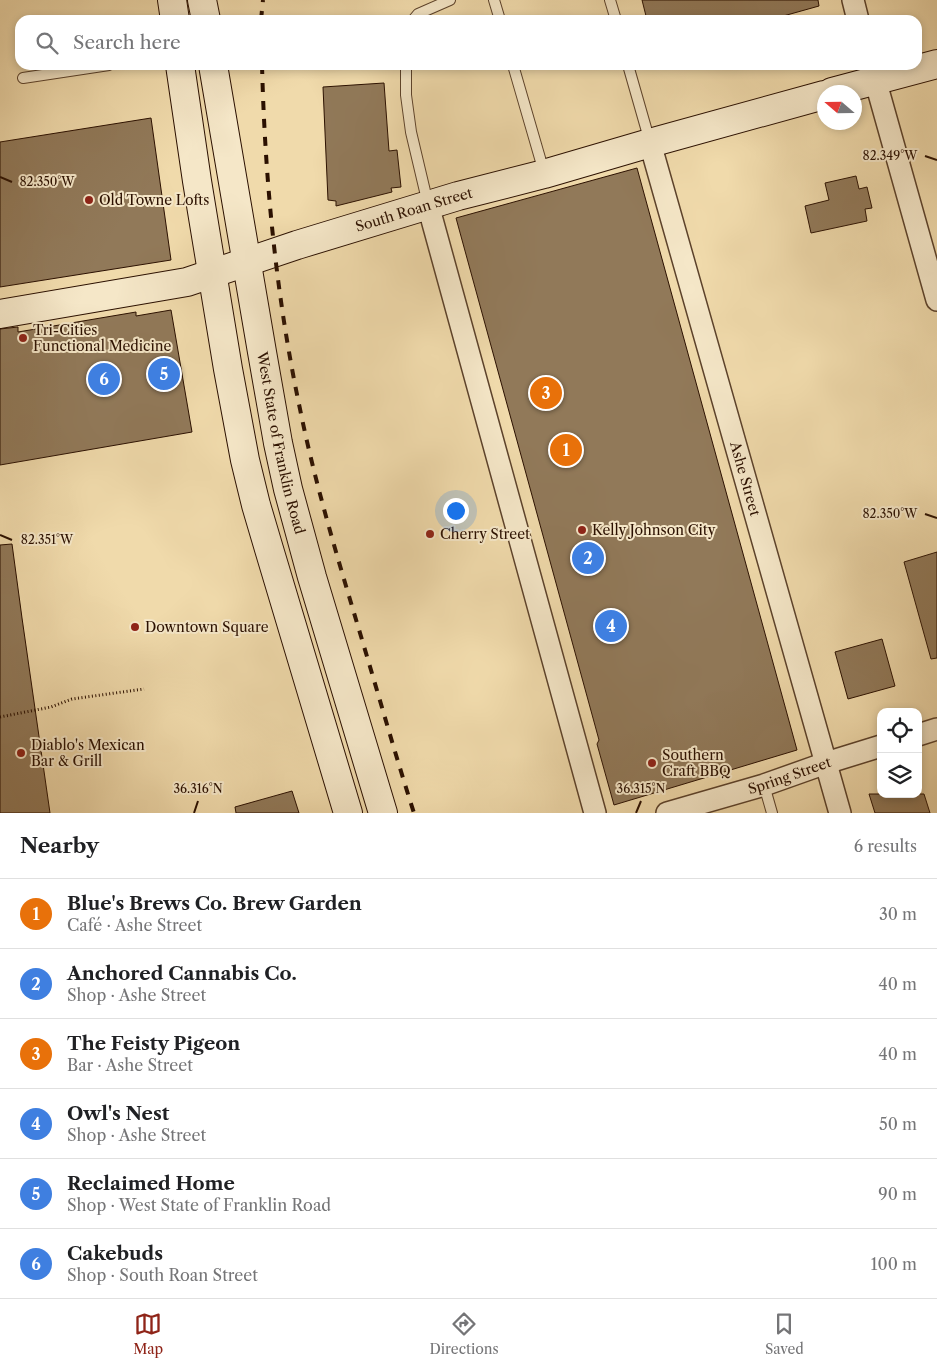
<!DOCTYPE html>
<html lang="en">
<head>
<meta charset="utf-8">
<style>
  body { margin:0; font-family:"Libre Caslon Text",serif; background:#f6f6f6; color:#202124 }
  .controls { position:absolute; right:15px; bottom:15px; display:grid; overflow:hidden; border-radius:10px; box-shadow:0 2px 8px #0003 }
  .controls button { width:45px; height:45px; display:grid; place-items:center; padding:0; border:0; border-bottom:1px solid #e0e0e0; background:#fff; color:#202124; font:25px sans-serif }
  .compass { position:absolute; left:817px; top:85px; width:45px; height:45px; border-radius:50%; background:#fff; box-shadow:0 2px 8px #0003; rotate:290deg }
  .you { position:absolute; left:455px; top:510px; width:18px; height:18px; margin:-12px; border:4px solid #fff; border-radius:50%; background:#1a73e8; box-shadow:0 0 0 8px #1a73e833 }
  .badge { display:grid; place-items:center; width:32px; height:32px; border-radius:50%; background:#8f2418; color:#fff; font-size:16px; font-weight:700 }
  .pin { position:absolute; translate:-50% -50%; border:2px solid #fff; box-shadow:0 1px 5px #0006 }
  .list { margin:0; padding:0; list-style:none }
  h2 { display:flex; justify-content:space-between; align-items:center; height:65px; margin:0; padding:0 20px; font-size:21px }
  h2 small { font-size:16px; font-weight:400; color:#757577 }
  .list li { display:grid; grid-template-columns:32px 1fr auto; gap:15px; align-items:center; box-sizing:border-box; height:70px; padding:0 20px; border-top:1px solid #e0e0e0 }
  .list b { display:block; font-size:19px; white-space:nowrap }
  .list p { margin:0; font-size:16px; white-space:nowrap; color:#757577 }
  .list em { font-size:16px; font-style:normal; color:#757577 }
  .icon { flex:none; width:28px; height:28px; fill:none; stroke:currentColor; stroke-width:2; stroke-linecap:round; stroke-linejoin:round }
  .map { position:relative; flex:none; width:937px; height:813px; overflow:hidden }
  .search { position:absolute; background:#fff; box-shadow:0 2px 8px #0003; left:15px; right:15px; top:15px; height:55px; display:flex; align-items:center; gap:12px; box-sizing:border-box; padding:0 18px; border-radius:15px; color:#757577; font-size:19px }
  .sheet { height:485px; background:#fff }
  nav { display:flex; justify-content:space-around; align-items:center; box-sizing:border-box; height:70px; border-top:1px solid #e0e0e0; background:#fff; font-size:14px; color:#757577 }
  nav a { display:grid; justify-items:center; gap:2px }
  nav .on { color:#8f2418 }
  .map>svg:first-child { display:block }
  .building { fill:#917959; stroke:#2b1000 }
  .lines { fill:none; stroke-linecap:round; stroke-linejoin:round }
  .lane-casing { stroke:#5c422b; stroke-width:12 }
  .street-casing { stroke:#5c422b; stroke-width:24 }
  .secondary-casing { stroke:#2b1000; stroke-width:30 }
  .path { stroke:#2b1000; stroke-width:3; stroke-dasharray:1 2.5; stroke-linecap:butt }
  .lane { stroke:#f5e7c8; stroke-width:10 }
  .street { stroke:#f5e7c8; stroke-width:21 }
  .secondary { stroke:#f5e7c8; stroke-width:28 }
  .rail { stroke:#2b1000; stroke-width:4; stroke-dasharray:9 9; stroke-linecap:butt }
  .ticks { fill:none; stroke:#2b1000; stroke-width:2 }
  .poi-dot { fill:#8f2418; stroke:#f5e7c8; stroke-width:2 }
  .labels { text-anchor:middle; dominant-baseline:central; stroke-width:4; stroke-linejoin:round; paint-order:stroke }
  .poi-label { font-size:14px; fill:#2b1000; stroke:#f5e7c8; text-anchor:start }
  .street-label { font-size:14px; fill:#2b1000; stroke:#f5e7c8 }
  .ticks-label { font-size:12px; text-anchor:middle; fill:#2b1000; stroke:#f5e7c8; stroke-width:4; stroke-linejoin:round; paint-order:stroke }
</style>
</head>
<body>
<div class="map">
<svg width="937" height="813" viewBox="0 0 937 813">
  <rect width="100%" height="100%" fill="#f0daab"/>
  <filter id="stains"><feTurbulence type="fractalNoise" baseFrequency=".004" numOctaves="4"/><feColorMatrix values="0 0 0 0 .2 0 0 0 0 .09 0 0 0 0 .02 0 0 0 .5 -.17"/></filter>
  <radialGradient id="worn" r=".72"><stop offset=".6" stop-color="#630" stop-opacity="0"/><stop offset="1" stop-color="#630" stop-opacity=".3"/></radialGradient>
  <!-- building -->
  <path class="building" d="M642,0h176l1,6 -50,14h-122z
    M384,83l5,68 8,-1 4,37 -10,1 1,4 -56,14v-5l-8,-1 -5,-113z
    M151,118l20,142 -171,27v-145z
    M637,168l160,582 -183,55 -17,-61 2,-4 -143,-522z
    M856,176l3,13 8,-2 5,21 -7,1 2,12 -56,12 -6,-27 24,-6 -4,-17z
    M171,310l21,122 -192,33v-136l18,-2v5l118,-20v4z
    M12,544l10,74 28,195h-50v-268z
    M937,552v106l-6,1 -27,-97z
    M882,639l13,47 -47,13 -13,-47z
    M292,791l7,22h-63l-1,-6z
    M869,794h55l6,19h-55z"/>
  <g class="lines">
    <!-- lane casing -->
    <g class="lane-casing">
      <path id="lane" d="M494,0l6,20
        M610,0l6,20
        M413,20l5,-6 32,-14
        M406,65v30l5,37 17,72
        M513,65l31,107
        M628,65l22,77
        M23,78l86,-13
        M764,785l8,28"/>
    </g>
    <!-- street casing -->
    <g class="street-casing">
      <g id="street">
        <path d="M853,0l5,20"/>
        <path d="M871,65l66,235"/>
        <path id="s1" d="M650,143l190,670"/>
        <path d="M428,205l167,608"/>
        <path d="M918,735l19,-6"/>
        <path id="s2" d="M667,813l97,-28 62,-22 55,-17"/>
      </g>
    </g>
    <!-- secondary casing -->
    <g class="secondary-casing">
      <g id="secondary">
        <path d="M172,0l3,20"/>
        <path d="M202,0l4,20"/>
        <path d="M180,65l17,116 31,188 17,91 11,45 13,44 79,264"/>
        <path id="s3" d="M213,65l49,287 16,91 10,46 24,88 71,236"/>
        <path d="M832,92l105,-28"/>
        <path id="s4" d="M0,314l187,-32 110,-37 161,-49 86,-22 106,-31 174,-48"/>
      </g>
    </g>
    <!-- path -->
    <path class="path" d="M0,717l51,-10 21,-8 72,-10"/>
    <!-- lane -->
    <use href="#lane" class="lane"/>
    <!-- street -->
    <use href="#street" class="street"/>
    <!-- secondary -->
    <use href="#secondary" class="secondary"/>
    <!-- rail -->
    <path class="rail" d="M261,20l2,-20
      M262,65c3,115 14,231 38,344 16,79 40,157 63,234 17,57 33,114 51,170"/>
  </g>
  <!-- ticks -->
  <path class="ticks" d="M925,156l12,4M0,177l12,5M925,514l12,4M0,535l12,5M194,813l4,-12M636,813l5,-12"/>
  <!-- markers -->
  <g class="poi-dot">
    <circle cx="89" cy="200" r="5"/>
    <circle cx="23" cy="338" r="5"/>
    <circle cx="582" cy="530" r="5"/>
    <circle cx="430" cy="534" r="5"/>
    <circle cx="135" cy="627" r="5"/>
    <circle cx="21" cy="753" r="5"/>
    <circle cx="652" cy="763" r="5"/>
  </g>
  <g class="labels">
    <!-- poi labels -->
    <g class="poi-label">
      <text x="99" y="200">Old Towne Lofts</text>
      <text x="33" y="330">Tri-Cities<tspan x="33" dy="16">Functional Medicine</tspan></text>
      <text x="592" y="530">Kelly Johnson City</text>
      <text x="440" y="534">Cherry Street</text>
      <text x="145" y="627">Downtown Square</text>
      <text x="31" y="745">Diablo's Mexican<tspan x="31" dy="16">Bar &amp; Grill</tspan></text>
      <text x="662" y="755">Southern<tspan x="662" dy="16">Craft BBQ</tspan></text>
    </g>
    <!-- street labels -->
    <g class="street-label">
      <text stroke="none"><textPath href="#s4" startOffset="428">South Roan Street</textPath></text>
      <text stroke="none"><textPath href="#s3" startOffset="384">West State of Franklin Road</textPath></text>
      <text stroke="none"><textPath href="#s1" startOffset="349">Ashe Street</textPath></text>
      <text stroke="none"><textPath href="#s2" startOffset="128">Spring Street</textPath></text>
    </g>
  </g>
  <g class="ticks-label">
    <text x="890" y="160">82.349°W</text>
    <text x="47" y="186">82.350°W</text>
    <text x="890" y="518">82.350°W</text>
    <text x="47" y="544">82.351°W</text>
    <text x="198" y="793">36.316°N</text>
    <text x="641" y="793">36.315°N</text>
  </g>
  <rect width="100%" height="100%" filter="url(#stains)"/>
  <rect width="100%" height="100%" fill="url(#worn)"/>
</svg>
<div class="controls">
<button><svg class="icon" aria-label="locate" viewBox="0 0 24 24"><circle cx="12" cy="12" r="6"/><path d="M12 2v4M12 18v4M2 12h4M18 12h4"/></svg></button>
<button><svg class="icon" aria-label="layers" viewBox="0 0 24 24"><path d="M12 4l9 5-9 5-9-5zM3 14l9 5 9-5"/></svg></button>
</div>
<svg class="compass" viewBox="-18 -18 36 36"><path d="M0-13l5 13h-10z" fill="#e53935"/><path d="M0 13l5-13h-10z" fill="#757577"/></svg>
<div class="you"></div>
<div class="pin badge" style="left:566px;top:450px;background:#e8710a">1</div>
<div class="pin badge" style="left:588px;top:558px;background:#3f7fe0">2</div>
<div class="pin badge" style="left:546px;top:393px;background:#e8710a">3</div>
<div class="pin badge" style="left:611px;top:626px;background:#3f7fe0">4</div>
<div class="pin badge" style="left:164px;top:374px;background:#3f7fe0">5</div>
<div class="pin badge" style="left:104px;top:379px;background:#3f7fe0">6</div>
<div class="search"><svg class="icon" aria-label="search" viewBox="0 0 24 24"><circle cx="10" cy="10" r="6"/><path d="M15 15l6 6"/></svg>Search here</div>
</div>
<section class="sheet">
<h2>Nearby<small>6 results</small></h2>
<ul class="list">
<li><span class="badge" style="background:#e8710a">1</span><div><b>Blue's Brews Co. Brew Garden</b><p>Café · Ashe Street</p></div><em>30 m</em></li>
<li><span class="badge" style="background:#3f7fe0">2</span><div><b>Anchored Cannabis Co.</b><p>Shop · Ashe Street</p></div><em>40 m</em></li>
<li><span class="badge" style="background:#e8710a">3</span><div><b>The Feisty Pigeon</b><p>Bar · Ashe Street</p></div><em>40 m</em></li>
<li><span class="badge" style="background:#3f7fe0">4</span><div><b>Owl's Nest</b><p>Shop · Ashe Street</p></div><em>50 m</em></li>
<li><span class="badge" style="background:#3f7fe0">5</span><div><b>Reclaimed Home</b><p>Shop · West State of Franklin Road</p></div><em>90 m</em></li>
<li><span class="badge" style="background:#3f7fe0">6</span><div><b>Cakebuds</b><p>Shop · South Roan Street</p></div><em>100 m</em></li>
</ul>
</section>
<nav>
<a class="on"><svg class="icon" aria-label="map" viewBox="0 0 24 24"><path d="M3 6l6-2 6 2 6-2v14l-6 2-6-2-6 2zM9 4v14M15 6v14"/></svg>Map</a>
<a><svg class="icon" aria-label="directions" viewBox="0 0 24 24"><path d="M12 3l9 9-9 9-9-9zM9 14v-3h6M13 9l2 2-2 2"/></svg>Directions</a>
<a><svg class="icon" aria-label="saved" viewBox="0 0 24 24"><path d="M7 4h10v16l-5-4-5 4z"/></svg>Saved</a>
</nav>
</body>
</html>
